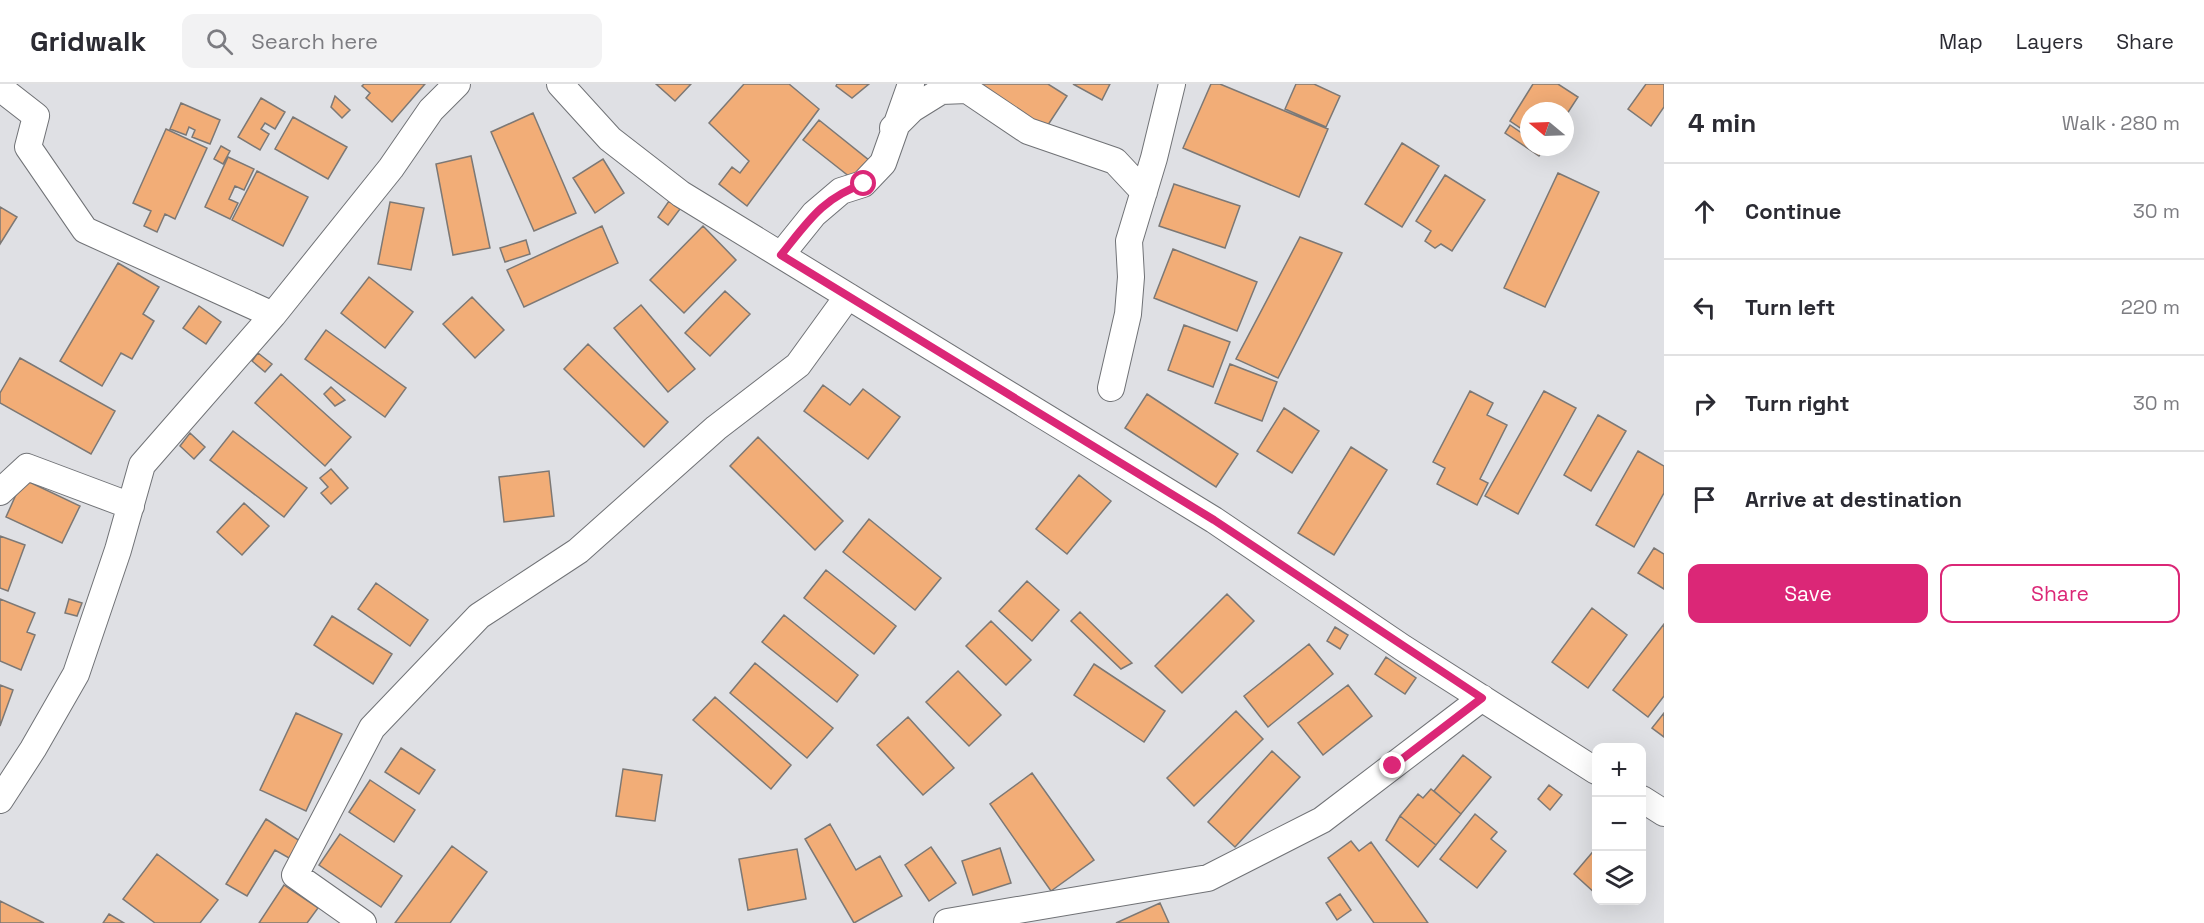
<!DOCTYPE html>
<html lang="en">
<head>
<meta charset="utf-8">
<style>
  body { margin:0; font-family:"Space Grotesk",sans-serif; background:#f2f2f3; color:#2b2b33 }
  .controls { position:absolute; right:18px; bottom:18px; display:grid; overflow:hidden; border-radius:12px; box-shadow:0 6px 24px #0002 }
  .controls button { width:54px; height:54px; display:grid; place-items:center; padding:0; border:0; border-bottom:2px solid #e1e1e2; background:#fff; color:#2b2b33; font:30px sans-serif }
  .compass { position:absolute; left:1520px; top:18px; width:54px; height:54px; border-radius:50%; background:#fff; box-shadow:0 6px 24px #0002; rotate:289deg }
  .stop { position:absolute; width:18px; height:18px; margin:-14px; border:4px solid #db2777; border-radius:50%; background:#fff }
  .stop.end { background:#db2777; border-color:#fff; box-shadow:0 2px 6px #0008 }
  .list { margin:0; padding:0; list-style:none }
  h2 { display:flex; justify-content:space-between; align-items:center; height:78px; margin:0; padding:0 24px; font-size:26px }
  h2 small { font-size:20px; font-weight:400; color:#7c7c81 }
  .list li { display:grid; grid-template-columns:39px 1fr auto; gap:18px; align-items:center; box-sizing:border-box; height:96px; padding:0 24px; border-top:2px solid #e1e1e2 }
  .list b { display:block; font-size:22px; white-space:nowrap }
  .list em { font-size:20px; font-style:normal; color:#7c7c81 }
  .actions { display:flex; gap:12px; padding:18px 24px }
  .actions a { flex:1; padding:14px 0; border:2px solid #db2777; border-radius:12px; text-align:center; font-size:21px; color:#db2777 }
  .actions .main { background:#db2777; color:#fff }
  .icon { flex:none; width:33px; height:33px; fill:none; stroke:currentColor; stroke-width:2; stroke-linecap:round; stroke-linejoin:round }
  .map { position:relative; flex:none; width:1664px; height:839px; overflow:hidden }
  header { display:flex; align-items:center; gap:36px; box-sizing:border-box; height:84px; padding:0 30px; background:#fff; border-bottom:2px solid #e1e1e2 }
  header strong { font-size:28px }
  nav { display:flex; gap:33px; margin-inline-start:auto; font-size:21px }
  .search { width:420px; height:54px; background:#f2f2f3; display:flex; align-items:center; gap:15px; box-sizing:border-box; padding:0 21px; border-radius:12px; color:#7c7c81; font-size:22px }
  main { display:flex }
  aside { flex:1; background:#fff }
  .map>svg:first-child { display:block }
  .building { fill:#f2ad77; stroke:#7c7875; stroke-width:1.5 }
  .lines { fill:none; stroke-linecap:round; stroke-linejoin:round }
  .minor-casing { stroke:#707276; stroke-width:28 }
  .minor { stroke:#fff; stroke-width:26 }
  .route { stroke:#db2777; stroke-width:8 }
</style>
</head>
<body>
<header>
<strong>Gridwalk</strong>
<div class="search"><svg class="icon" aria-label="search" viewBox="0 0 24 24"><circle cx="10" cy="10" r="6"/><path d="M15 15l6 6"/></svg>Search here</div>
<nav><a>Map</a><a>Layers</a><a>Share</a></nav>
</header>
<main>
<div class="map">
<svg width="1664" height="839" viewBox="0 0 1664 839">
  <rect width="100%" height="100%" fill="#dfe0e4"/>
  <!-- building -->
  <path class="building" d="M364,0h61l-33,38 -26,-24 4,-5 -8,-7z
    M656,0h35l-16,17z
    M744,0h45l30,25 -72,97 -28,-22 13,-17 8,6 9,-12 -40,-38z
    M837,0h32l-17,14 -16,-12z
    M972,0h76l19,12 -23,35z
    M1073,0h37l-8,16z
    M1211,0h9l108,45 -29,68 -116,-49z
    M1296,0h18l26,12 -14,31 -41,-18z
    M1533,0h25l20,13 -13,20v-6h-36v23l-19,-13z
    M1646,0h18v23l-13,19 -23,-17z
    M335,12l15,14 -8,8 -11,-11z
    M261,14l24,14 -10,17 -10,-6 -4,6 8,5 -9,16 -22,-13z
    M181,19l39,17 -10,24 -18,-7 3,-7 -6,-3 -3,8 -16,-6z
    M533,29l43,100 -42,18 -43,-99z
    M293,33l54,30 -19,32 -53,-30z
    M819,36l51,41 -15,20 -52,-41z
    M1510,41l19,13v9l15,1 -5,8 -34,-23z
    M166,45l41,19 -32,71 -10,-5 -8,18 -13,-6 7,-15 -18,-8z
    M1402,59l37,23 -37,61 -37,-23z
    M221,62l9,5 -7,13 -9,-5z
    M471,72l19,92 -37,7 -17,-91z
    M228,73l26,12 -10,21 -9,-4 -6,13 9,4 -8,16 -25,-12z
    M603,75l21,34 -29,20 -22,-35z
    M257,87l51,26 -25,49 -51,-26z
    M1558,89l41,19 -54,115 -41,-19z
    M1445,91l40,25 -33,51 -11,-7 -6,4 -10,-7 6,-10 -15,-10z
    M1174,100l66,22 -15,42 -66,-22z
    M669,117l11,8 -12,16 -10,-8z
    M390,118l34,6 -13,62 -33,-6z
    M0,123l17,10 -17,27z
    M602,142l16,37 -94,44 -17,-37z
    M703,142l33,34 -52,53 -34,-33z
    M1300,153l42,16 -64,125 -42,-19z
    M526,156l4,14 -25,8 -5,-14z
    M1173,165l84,33 -20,49 -83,-33z
    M118,179l41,24 -16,27 11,7 -22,38 -11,-6 -19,33 -42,-25z
    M369,193l44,35 -28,36 -44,-35z
    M725,207l25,23 -40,42 -25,-23z
    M472,213l32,33 -29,28 -32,-34z
    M641,221l54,64 -27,23 -54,-64z
    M199,222l22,16 -15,22 -23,-16z
    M1184,241l46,17 -17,45 -45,-17z
    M326,246l80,58 -21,29 -80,-58z
    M588,260l80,78 -24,25 -80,-78z
    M258,269l14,11 -7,8 -13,-11z
    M20,274l95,53 -24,43 -91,-51v-10z
    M1230,280l47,18 -15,39 -47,-18z
    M281,290l70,63 -26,29 -70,-63z
    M823,301l27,20 13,-16 37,28 -32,42 -64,-48z
    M331,303l14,13 -10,6 -11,-12z
    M1470,307l23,12 -6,12 20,10 -27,54 8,4 -11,22 -40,-21 8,-16 -12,-6z
    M1544,307l32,17 -58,106 -33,-18z
    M1147,310l91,60 -22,33 -91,-59z
    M1284,324l35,23 -27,42 -35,-22z
    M1598,331l28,16 -35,60 -27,-16z
    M233,347l74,57 -23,29 -74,-57z
    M190,349l15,14 -11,12 -14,-13z
    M758,353l85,84 -28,29 -85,-84z
    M1351,363l36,23 -53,85 -36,-22z
    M1638,367l26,15v27l-30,54 -38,-22z
    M331,385l17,19 -17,16 -10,-11 7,-6 -8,-9z
    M549,387l5,45 -50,6 -5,-45z
    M1079,391l32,26 -44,53 -31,-25z
    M23,395l57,27 -18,37 -56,-26z
    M244,419l25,23 -27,29 -25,-23z
    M869,435l72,59 -26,32 -72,-58z
    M0,452l25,9 -17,46 -8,-3z
    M1654,464l10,6v35l-26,-16z
    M826,486l70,56 -22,28 -70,-56z
    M1027,497l32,29 -27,31 -33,-30z
    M376,499l52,37 -18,26 -52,-37z
    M1227,510l27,27 -72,72 -27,-27z
    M0,515l35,14 -8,19 8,3 -14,35 -21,-9z
    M69,515l13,4 -5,13 -12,-3z
    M1592,524l35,27 -39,53 -36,-26z
    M1080,528l52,51 -11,6 -50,-48z
    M784,531l74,60 -21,27 -75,-60z
    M332,532l60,38 -19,30 -59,-39z
    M991,537l40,39 -25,25 -40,-39z
    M1664,540v72l-16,21 -35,-27z
    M1335,543l13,8 -8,14 -13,-8z
    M1309,560l24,30 -65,53 -24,-31z
    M1386,573l30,21 -11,16 -30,-20z
    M755,579l78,65 -26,30 -77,-65z
    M1094,580l71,47 -21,31 -70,-47z
    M958,587l43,44 -32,31 -43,-44z
    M0,601l13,5 -13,36z
    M1348,601l24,31 -49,39 -25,-32z
    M715,613l76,68 -20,24 -78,-69z
    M1236,627l27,28 -69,67 -27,-28z
    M296,629l46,21 -36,77 -46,-21z
    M1664,629v24l-12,-9z
    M908,633l46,51 -31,27 -46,-50z
    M401,664l34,22 -16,24 -34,-22z
    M1272,667l28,26 -65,70 -27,-25z
    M1463,671l28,22 -30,37 -27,-23z
    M623,685l39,6 -7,46 -39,-5z
    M1032,689l62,87 -43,31 -61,-87z
    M370,696l45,30 -21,32 -45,-30z
    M1549,701l13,10 -12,15 -12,-11z
    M1431,705l30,25 -25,31 -36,-29 18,-22 5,4z
    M1475,730l22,18 -6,7 15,12 -29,37 -37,-29z
    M1400,732l36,29 -18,22 -32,-27z
    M266,735l34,22 -11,17 -14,-8 -28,46 -21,-12z
    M830,740l26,46 24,-14 22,40 -48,27 -49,-84z
    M340,750l62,42 -21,31 -62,-42z
    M1351,757l8,10 12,-9 57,81h-54l-46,-65z
    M452,762l35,26 -37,51h-55z
    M931,763l25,36 -27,18 -24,-36z
    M1000,764l11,35 -38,12 -11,-34z
    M1596,764v46l-22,-20z
    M797,765l9,50 -58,11 -9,-51z
    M157,770l61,46 -18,23h-45l-32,-24z
    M284,801l34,23 -11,15h-48z
    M1340,810l11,16 -14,10 -11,-17z
    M0,817l44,22h-44z
    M1160,819l9,20h-53z
    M109,830l15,9h-21z"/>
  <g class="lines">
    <!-- minor casing -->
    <g class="minor-casing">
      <path id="minor" d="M560,0l50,55 71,55 533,326 189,128 193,123
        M0,4l36,28 -8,31 57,83 188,85 -131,150 -24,85 -42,124 -43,75 -33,51
        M893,44l19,-19 29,-18 26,-1 61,41 87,30 29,31
        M781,171l33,-41 27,-23 22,-7 20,-21 28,-79
        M273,231l118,-147 40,-58 26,-26
        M1111,304l17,-74 3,-37 -2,-36 25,-83 18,-74
        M0,408l27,-25 104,39
        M1642,715l22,14
        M947,838l261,-44 114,-58 160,-122
        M363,839l-68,-48 77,-147 107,-112 99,-65 138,-123 82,-63 50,-69"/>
    </g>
    <!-- minor -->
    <use href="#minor" class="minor"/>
  </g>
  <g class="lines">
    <!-- route -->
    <path class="route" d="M864,100c-41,13 -57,39 -83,71l433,265 268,178 -89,68"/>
  </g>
</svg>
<div class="controls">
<button>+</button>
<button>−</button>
<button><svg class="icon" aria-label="layers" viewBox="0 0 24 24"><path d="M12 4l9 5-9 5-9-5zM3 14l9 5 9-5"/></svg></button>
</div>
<svg class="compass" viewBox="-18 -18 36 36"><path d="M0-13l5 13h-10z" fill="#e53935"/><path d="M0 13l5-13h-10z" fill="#7c7c81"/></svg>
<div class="stop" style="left:864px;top:100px"></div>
<div class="stop end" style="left:1393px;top:682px"></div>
</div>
<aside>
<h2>4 min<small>Walk · 280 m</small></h2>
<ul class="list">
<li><svg class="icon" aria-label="ahead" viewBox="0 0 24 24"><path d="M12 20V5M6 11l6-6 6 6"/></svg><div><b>Continue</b></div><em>30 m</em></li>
<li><svg class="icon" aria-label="left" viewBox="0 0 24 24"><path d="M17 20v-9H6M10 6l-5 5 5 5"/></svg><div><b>Turn left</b></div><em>220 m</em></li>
<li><svg class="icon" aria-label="right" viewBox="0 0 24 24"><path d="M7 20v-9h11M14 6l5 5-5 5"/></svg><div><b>Turn right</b></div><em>30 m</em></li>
<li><svg class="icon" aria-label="arrive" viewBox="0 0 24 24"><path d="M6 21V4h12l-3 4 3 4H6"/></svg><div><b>Arrive at destination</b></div></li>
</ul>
<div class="actions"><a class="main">Save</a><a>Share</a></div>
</aside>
</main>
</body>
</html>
